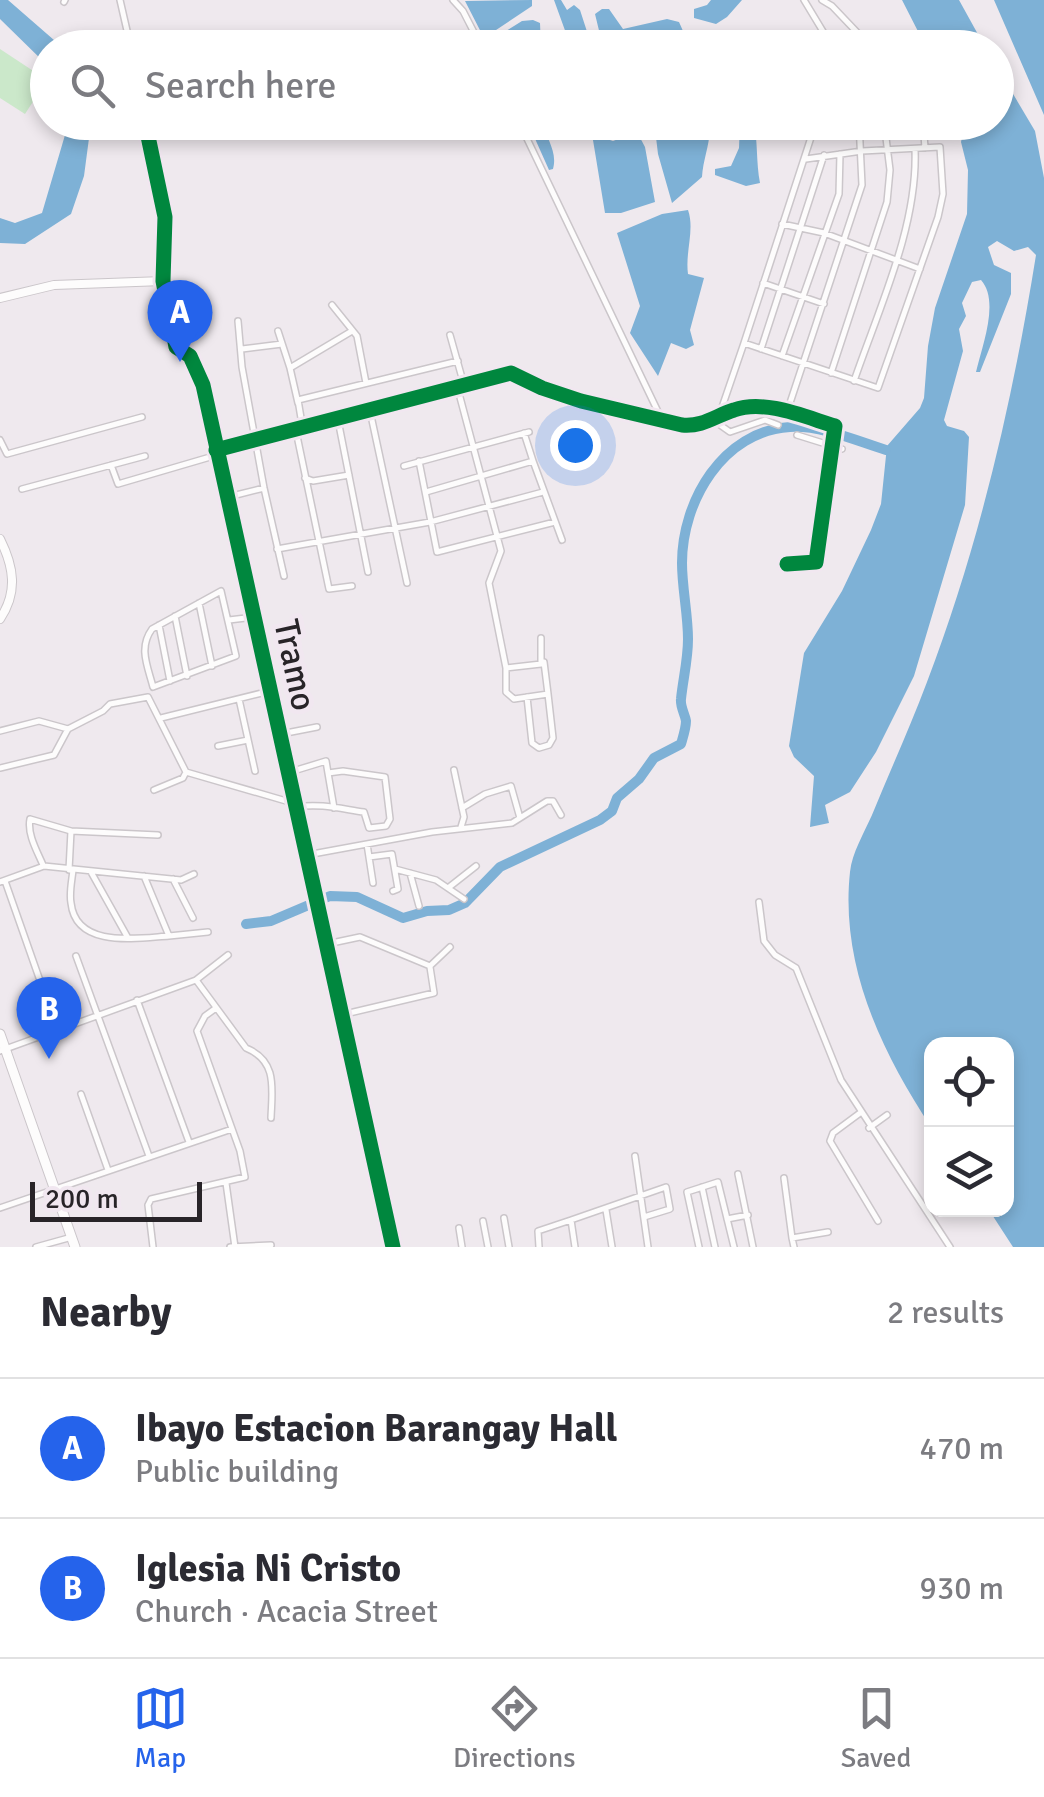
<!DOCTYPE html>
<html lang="en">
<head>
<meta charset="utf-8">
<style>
  body { margin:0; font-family:Signika,sans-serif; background:#f7f7f7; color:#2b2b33 }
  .controls { position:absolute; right:30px; bottom:30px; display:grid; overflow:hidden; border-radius:20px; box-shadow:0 5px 15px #0003 }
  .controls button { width:90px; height:90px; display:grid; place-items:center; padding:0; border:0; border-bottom:2px solid #e1e1e2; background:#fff; color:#2b2b33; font:50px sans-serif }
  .scale { position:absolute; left:30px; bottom:25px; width:172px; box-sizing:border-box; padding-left:10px; border:5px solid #282428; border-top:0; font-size:28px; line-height:35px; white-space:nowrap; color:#282428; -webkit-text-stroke:8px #f1e7f0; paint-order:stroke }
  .you { position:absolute; left:575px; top:445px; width:35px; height:35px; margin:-25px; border:8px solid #fff; border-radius:50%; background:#1a73e8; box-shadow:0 0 0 15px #1a73e833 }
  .badge { display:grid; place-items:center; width:65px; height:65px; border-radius:50%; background:#2563eb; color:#fff; font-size:32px; font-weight:700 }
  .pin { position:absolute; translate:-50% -82px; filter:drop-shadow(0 2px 5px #0008) }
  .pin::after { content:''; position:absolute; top:52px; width:35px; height:30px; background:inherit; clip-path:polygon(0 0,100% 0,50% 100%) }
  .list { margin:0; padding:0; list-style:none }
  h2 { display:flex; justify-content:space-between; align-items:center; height:130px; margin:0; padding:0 40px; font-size:42px }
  h2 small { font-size:32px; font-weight:400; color:#7c7c81 }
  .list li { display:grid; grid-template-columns:65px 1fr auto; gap:30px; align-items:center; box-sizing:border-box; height:140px; padding:0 40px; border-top:2px solid #e1e1e2 }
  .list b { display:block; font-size:38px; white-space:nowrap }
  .list p { margin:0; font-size:32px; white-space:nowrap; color:#7c7c81 }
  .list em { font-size:32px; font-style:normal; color:#7c7c81 }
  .icon { flex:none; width:55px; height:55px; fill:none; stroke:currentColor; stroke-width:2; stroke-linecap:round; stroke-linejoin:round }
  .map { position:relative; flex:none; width:1044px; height:1247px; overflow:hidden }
  .search { position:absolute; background:#fff; box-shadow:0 5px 15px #0003; left:30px; right:30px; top:30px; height:110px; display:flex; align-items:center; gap:25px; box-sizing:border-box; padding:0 35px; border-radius:55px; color:#7c7c81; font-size:38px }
  .sheet { height:410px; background:#fff }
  nav { display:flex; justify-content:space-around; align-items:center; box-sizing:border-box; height:140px; border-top:2px solid #e1e1e2; background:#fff; font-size:28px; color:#7c7c81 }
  nav a { display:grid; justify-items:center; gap:5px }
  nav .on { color:#2563eb }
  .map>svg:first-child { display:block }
  .green { fill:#cbe8ca }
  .water { fill:#7eb1d6 }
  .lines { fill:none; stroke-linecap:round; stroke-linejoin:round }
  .river { stroke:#7eb1d6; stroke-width:10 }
  .street-casing { stroke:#cbc6ca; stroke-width:8 }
  .secondary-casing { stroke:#cbc6ca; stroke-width:10 }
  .primary-casing { stroke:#cbc6ca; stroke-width:11 }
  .street { stroke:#fdfcfc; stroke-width:5 }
  .secondary { stroke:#fdfcfc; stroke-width:8 }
  .primary { stroke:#fdfcfc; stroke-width:9 }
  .cycleway-casing { stroke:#f1e7f0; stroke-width:21 }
  .cycleway { stroke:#00873e; stroke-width:15 }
  .labels { text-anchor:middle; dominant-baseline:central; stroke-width:10; stroke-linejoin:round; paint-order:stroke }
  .street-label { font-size:35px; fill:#282428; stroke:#f1e7f0 }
</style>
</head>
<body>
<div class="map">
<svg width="1044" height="1247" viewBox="0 0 1044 1247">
  <rect width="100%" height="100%" fill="#efe9ee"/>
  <!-- green -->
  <path class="green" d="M0,49l47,31 -22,34 -25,-16z"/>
  <!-- water -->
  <path class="water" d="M0,0h8l54,47 -14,1 -1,17 -47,-46z
    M532,0v6l-48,32 -19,-37z
    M554,0h7l6,10 7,-5 6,5 12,37h-21z
    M711,0h31l-15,17 -11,7 -22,-6v-9l13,-4z
    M902,0h57l26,47h-59z
    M994,0h50v115z
    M602,9h7l14,20 44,-10 12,3 8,18 -31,7h-53l-8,-33z
    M533,20l7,3 1,24h-52l-2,-4 35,-22z
    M997,67l38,64 9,47v1069h-31l-24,-37h17v-166h-74l-1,83c-50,-76 -91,-162 -81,-255 2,-19 14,-39 22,-57 18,-44 38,-88 55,-133 52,-136 86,-283 109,-427l-8,-8 -14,4 -17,-10 -9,6 6,18 17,8v21l-31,78h-4c6,-26 24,-71 5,-92l-9,2 -10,21 4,13 -7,13 4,22 -19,69 3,6 17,5 5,6 -4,68 -51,171 -38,76 -26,40 -25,13 4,18 -19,4 4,-51 -20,-19 -5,-11 15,-93 38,-62 29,-61 10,-26 6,-58 33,-38 4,-10 4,-52 7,-38 32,-94 1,-44 -7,-28 4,-19 31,-1z
    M65,123h26l-7,53 -13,38 -46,30 -25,-1v-25l15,5 27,-10 23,-78z
    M528,123h17c0,17 13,27 8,46l-4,1z
    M695,123h14c3,17 -6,35 -7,54l-30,26 -14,-49 -3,-25 31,-1z
    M740,123h14c4,20 2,39 6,60l-14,3 -31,-11v-6l16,-3 8,-18z
    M637,132l8,15 10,55 -34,11h-16l-13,-79 21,7z
    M688,210c7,20 -3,41 0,64l16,4 -14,52 4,15 -8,4 -15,-6 -13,33 -28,-43 10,-27 -23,-73 45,-19z"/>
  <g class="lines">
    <!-- river -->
    <path class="river" d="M246,924l25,-3 59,-25 27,1 46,21 24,-7 22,-1 16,-7 35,-36 100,-47 12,-9 5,-13 22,-19 15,-21 27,-14c2,-7 5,-16 5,-23 -1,-7 -6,-14 -5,-22 2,-20 7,-39 7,-60 0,-25 -6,-51 -6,-76 0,-62 41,-132 108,-136 31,-2 67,14 96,23"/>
    <!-- street casing -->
    <g class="street-casing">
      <path id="street" d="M120,0l11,48
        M453,0l10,11 19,37
        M804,0l29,48
        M822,0l10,6 40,42
        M64,2l1,-2
        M145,122l20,95 -2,64
        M519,122l143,298
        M923,122l2,26
        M782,224l42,9 96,36
        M763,283l61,21
        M332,305l25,31 9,47
        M238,321l4,46 22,121 20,88
        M278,331l12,37
        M450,335l14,50
        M744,343l72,-221
        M242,349l40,-5
        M761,349l63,-194
        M782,356l57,-162 1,-40
        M831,373l56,-171 3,-32 -6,-48
        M854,381c25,-73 64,-155 61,-232
        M457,386l44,165 -12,32 17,85v24l8,7 34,-5 5,44 -4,7 -10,3 -7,-5 -5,-46
        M298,403l-8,-35 62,-37
        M370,411l37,172
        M787,412l75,-227 -3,-63
        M719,416l25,-73 134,45 60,-171 5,-23 -3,-47 -78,4 -56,8
        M338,420l30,152
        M713,420l17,12 35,-12 13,5
        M303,430l-5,-30 160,-39
        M296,431l33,158 23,-3
        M797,435l45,14
        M0,440l7,14 135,-37
        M216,450l295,-77 31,15 39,13 101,24c21,2 33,-9 52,-15 31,-11 71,7 101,16l-19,136 -29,2
        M419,461l18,91 118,-30
        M533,461l29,79
        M111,465l7,19 99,-29
        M404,466l125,-34
        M305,478l8,3 36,-6
        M22,489l123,-33
        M426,492l107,-31 -9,-28
        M228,497l36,-9
        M277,549l153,-27 113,-30
        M221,591l15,65 -83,31c-5,-20 -15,-39 -1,-58z
        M199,603l13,63
        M175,616l12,60
        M229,620l25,-3
        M159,625l11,56
        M544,662l4,32
        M506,668l35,-4v-26
        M239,699l16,72
        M161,718l109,-27
        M0,731l39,-10 29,8 35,-18 7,-7 38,-7 38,75 107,31
        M281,734l36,-7
        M218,746l30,-6
        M0,768l54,-13 14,-26
        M454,770l10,47 -3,10
        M290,772l36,-11 2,12
        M154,790l29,-12 3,-6
        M297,807c22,-4 45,2 67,5l5,16 17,-2 4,-7 -5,-42 -42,-6 -15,2 6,35
        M462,808l23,-14 26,-8 9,32
        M367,844l6,39
        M307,855l125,-23 80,-9 35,-22h6l8,14
        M369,857l23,-3 6,35 -5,2
        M43,865c-6,-14 -16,-31 -13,-46l41,12
        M395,869l41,11 28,19
        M69,870l2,-39 87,4
        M73,870c-1,10 -4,23 -2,33 5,46 67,35 98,33l-25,-60
        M91,872l37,66
        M410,873l9,33
        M173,879l20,39
        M5,881l52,148
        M0,882l44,-16 137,14 13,-6
        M448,888l28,-22
        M759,902l5,39 11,14 21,13 45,112 109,167
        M169,936l39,-4
        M327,944l33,-7 70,29 20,-19
        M76,956l73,200
        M196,980l50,68c32,13 26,41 25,70
        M137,1000l52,142
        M341,1015l93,-22 -4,-26
        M0,1051l196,-71 32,-25
        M81,1094l27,76
        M860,1113l-27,20 -3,8 48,80
        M869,1128l18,-13
        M635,1156l13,91
        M738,1174l15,73
        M784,1178l8,60
        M226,1183l9,64
        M702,1187l13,60
        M0,1208l232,-79
        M606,1210l6,37
        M504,1218l5,29
        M727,1219l21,-4
        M483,1221l5,26
        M459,1228l3,19
        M36,1247l36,-10
        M153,1247l-5,-42 3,-6 94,-22 -5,-26 -43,-120 8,-15 11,-8
        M230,1247l41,-2
        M539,1247l-1,-16 33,-11
        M575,1247l-4,-27 95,-33 4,22 -26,8
        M699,1247l-12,-55 31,-10 16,65
        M794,1247l-2,-9 36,-6"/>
    </g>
    <!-- secondary casing -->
    <g class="secondary-casing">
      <path id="secondary" d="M0,298l54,-13 109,-4 13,66 14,9 13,29 190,862
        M0,539c14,28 18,53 0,80"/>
    </g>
    <!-- primary casing -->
    <g class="primary-casing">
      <path id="primary" d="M0,1034l75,213"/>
    </g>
    <!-- street -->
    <use href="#street" class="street"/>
    <!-- secondary -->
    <use href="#secondary" class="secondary"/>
    <!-- primary -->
    <use href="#primary" class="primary"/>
    <!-- cycleway casing -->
    <g class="cycleway-casing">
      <path id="cycleway" d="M145,122l20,95 -2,64 13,66 14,9 13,29 190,862
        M216,450l295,-77 31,15 39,13 101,24c21,2 33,-9 52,-15 31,-11 71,7 101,16l-19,136 -29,2"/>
    </g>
    <!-- cycleway -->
    <use href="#cycleway" class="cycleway"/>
  </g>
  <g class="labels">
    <!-- street labels -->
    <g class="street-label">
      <text transform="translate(295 665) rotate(78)">Tramo</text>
    </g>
  </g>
</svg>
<div class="controls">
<button><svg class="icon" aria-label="locate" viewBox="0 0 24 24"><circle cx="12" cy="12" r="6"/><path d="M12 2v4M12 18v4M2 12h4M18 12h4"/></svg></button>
<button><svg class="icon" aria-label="layers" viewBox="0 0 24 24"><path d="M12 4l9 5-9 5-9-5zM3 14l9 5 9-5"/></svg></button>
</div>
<div class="scale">200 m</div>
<div class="you"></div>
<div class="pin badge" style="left:180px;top:362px">A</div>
<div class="pin badge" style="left:49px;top:1059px">B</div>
<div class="search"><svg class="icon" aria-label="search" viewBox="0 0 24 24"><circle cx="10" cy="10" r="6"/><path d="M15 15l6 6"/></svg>Search here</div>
</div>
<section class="sheet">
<h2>Nearby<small>2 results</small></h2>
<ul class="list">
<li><span class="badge">A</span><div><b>Ibayo Estacion Barangay Hall</b><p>Public building</p></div><em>470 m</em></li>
<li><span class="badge">B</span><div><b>Iglesia Ni Cristo</b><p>Church · Acacia Street</p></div><em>930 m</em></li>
</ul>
</section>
<nav>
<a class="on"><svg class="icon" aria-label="map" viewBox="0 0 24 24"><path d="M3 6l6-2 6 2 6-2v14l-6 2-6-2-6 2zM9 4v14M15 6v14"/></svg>Map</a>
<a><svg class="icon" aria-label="directions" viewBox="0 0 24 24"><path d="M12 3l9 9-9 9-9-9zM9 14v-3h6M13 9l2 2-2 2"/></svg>Directions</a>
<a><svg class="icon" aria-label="saved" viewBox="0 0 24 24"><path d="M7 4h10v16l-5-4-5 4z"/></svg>Saved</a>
</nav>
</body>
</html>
